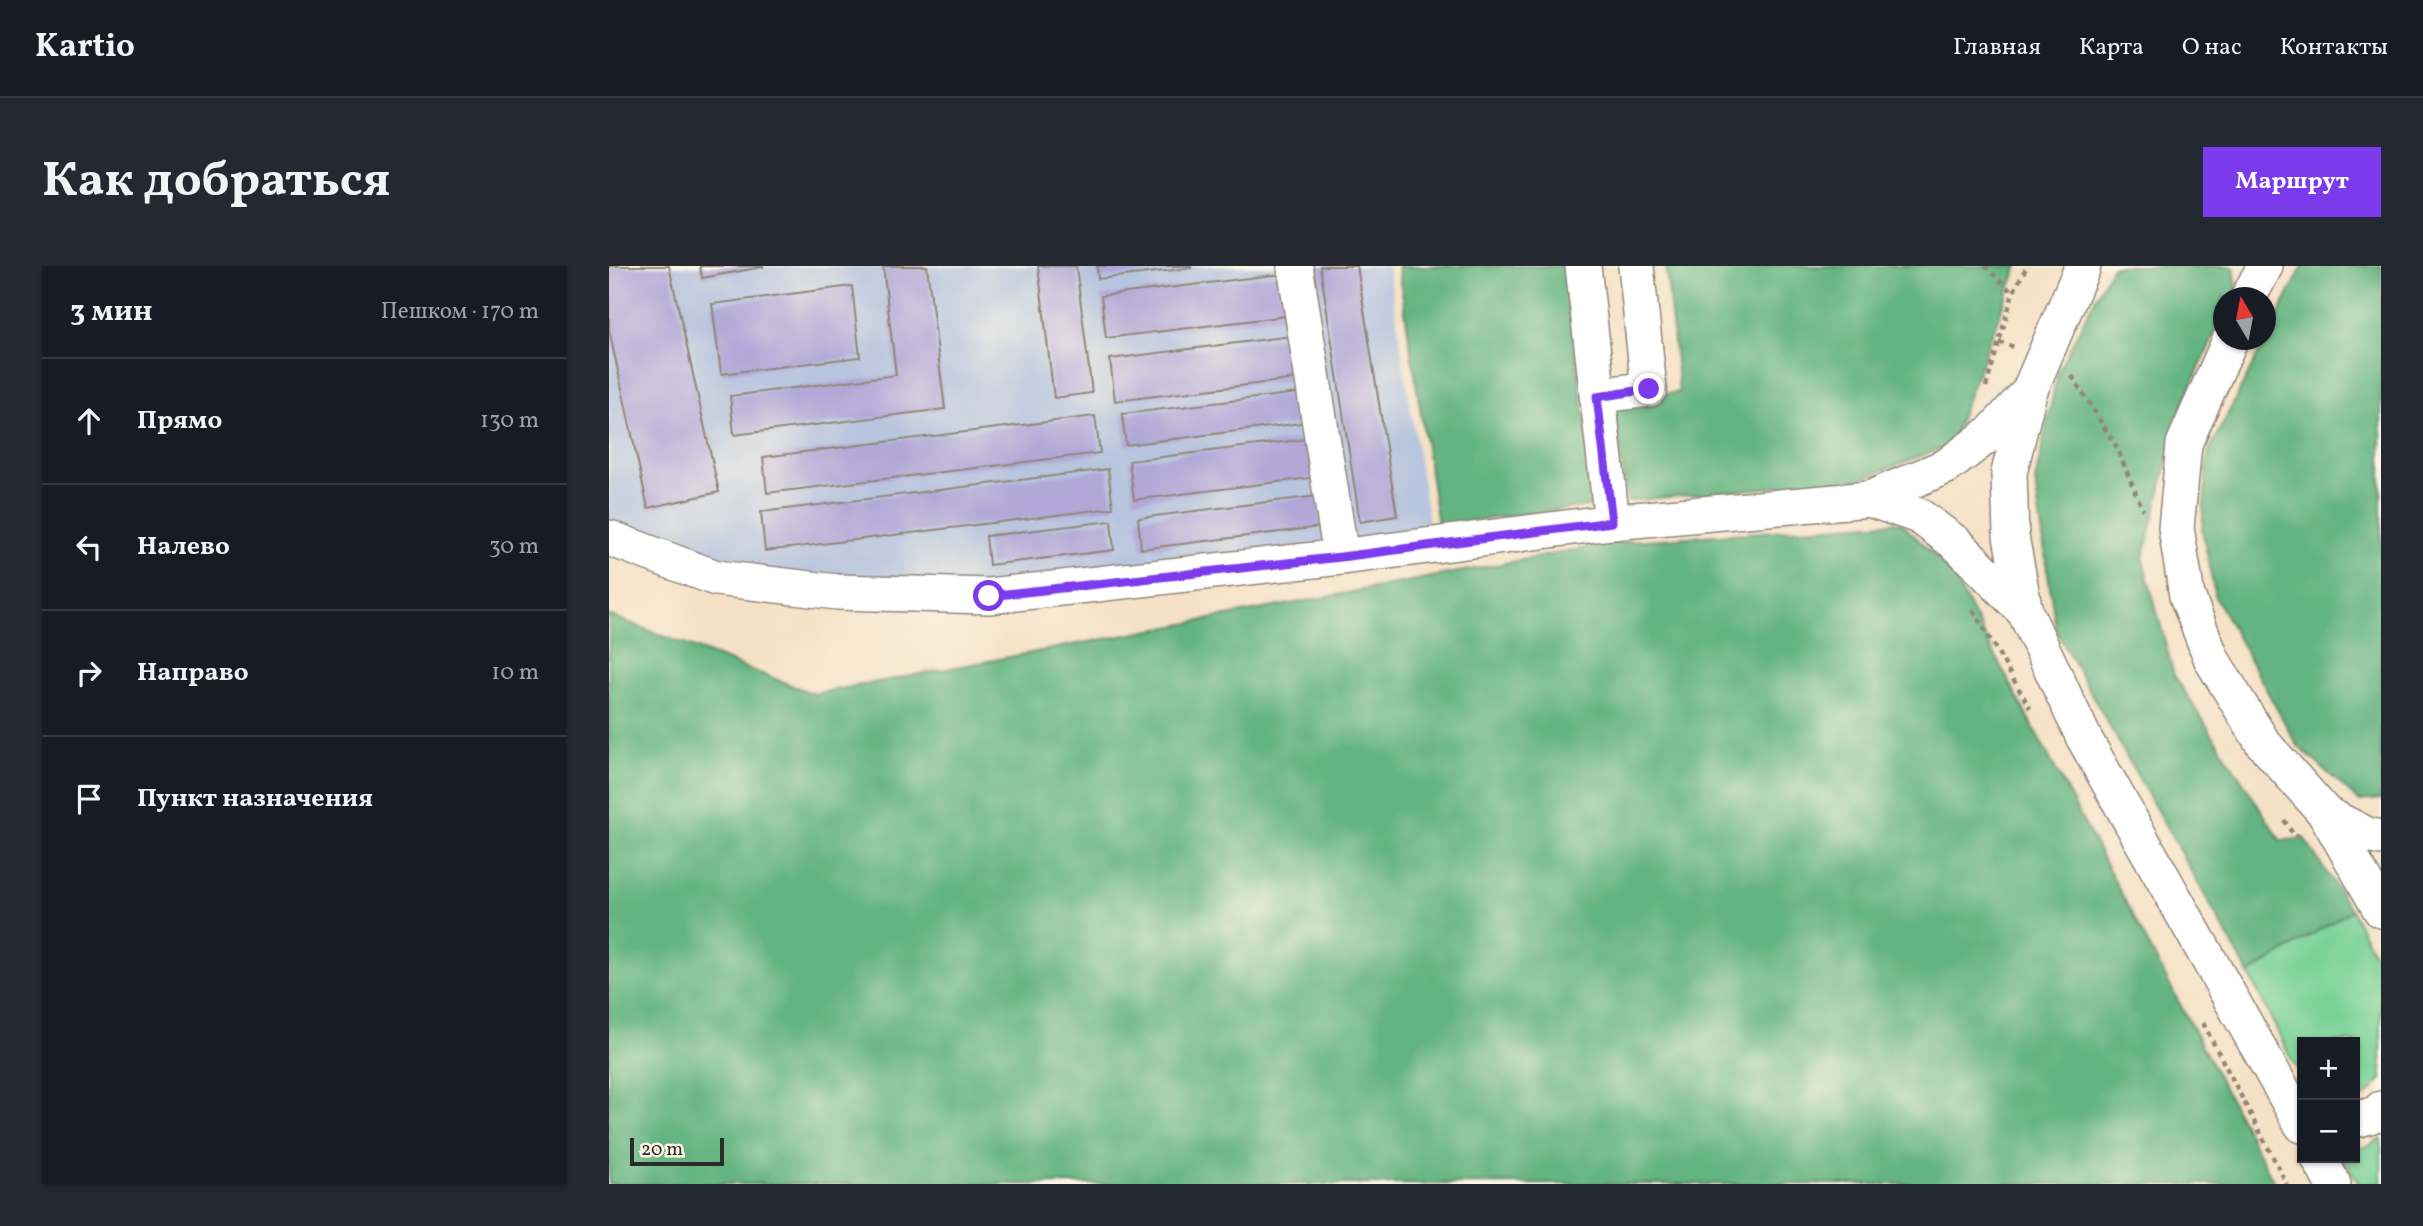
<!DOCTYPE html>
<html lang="ru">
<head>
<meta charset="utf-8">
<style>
  body { margin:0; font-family:Vollkorn,serif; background:#242831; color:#f1f3f6 }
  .controls { position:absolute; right:21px; bottom:21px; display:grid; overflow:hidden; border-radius:0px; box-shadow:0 2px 5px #0004 }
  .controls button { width:63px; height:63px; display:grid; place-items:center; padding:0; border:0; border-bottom:2px solid #363941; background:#171b24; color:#f1f3f6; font:35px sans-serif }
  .compass { position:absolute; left:1604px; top:21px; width:63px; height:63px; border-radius:50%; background:#171b24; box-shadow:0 2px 5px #0004; rotate:350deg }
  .scale { position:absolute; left:21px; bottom:18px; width:94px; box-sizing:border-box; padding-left:7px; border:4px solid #2b2b2b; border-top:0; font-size:19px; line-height:24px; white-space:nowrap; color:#2b2b2b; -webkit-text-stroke:5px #fcf5e5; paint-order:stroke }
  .stop { position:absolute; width:21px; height:21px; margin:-16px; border:5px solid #7c3aed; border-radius:50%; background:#fff }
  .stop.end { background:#7c3aed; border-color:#fff; box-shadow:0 2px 7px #0008 }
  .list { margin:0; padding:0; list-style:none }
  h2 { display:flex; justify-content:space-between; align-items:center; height:91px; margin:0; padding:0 28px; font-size:30px }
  h2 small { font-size:23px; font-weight:400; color:#9ea1a6 }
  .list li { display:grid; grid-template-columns:46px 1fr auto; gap:21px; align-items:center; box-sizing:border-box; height:126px; padding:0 28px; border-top:2px solid #363941 }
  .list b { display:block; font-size:26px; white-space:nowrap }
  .list em { font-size:23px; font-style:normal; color:#9ea1a6 }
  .icon { flex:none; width:38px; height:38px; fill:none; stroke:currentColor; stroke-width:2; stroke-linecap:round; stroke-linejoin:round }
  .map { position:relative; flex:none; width:1772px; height:918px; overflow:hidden; border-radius:0px }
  header { display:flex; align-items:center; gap:42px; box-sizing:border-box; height:98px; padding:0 35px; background:#171b24; border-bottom:2px solid #363941 }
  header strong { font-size:33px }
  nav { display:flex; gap:38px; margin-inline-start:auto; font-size:24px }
  .intro { display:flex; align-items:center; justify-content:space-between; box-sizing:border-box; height:168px; padding:0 42px }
  h1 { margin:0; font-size:49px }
  .button { padding:18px 32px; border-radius:0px; background:#7c3aed; color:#fff; font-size:24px; font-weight:700 }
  main { display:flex; gap:42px; padding:0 42px }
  aside { flex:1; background:#171b24; border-radius:0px; box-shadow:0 2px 5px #0004 }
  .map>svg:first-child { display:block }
  .industrial { fill:#b8c5de }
  .green { fill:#7ad298; stroke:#527e62; stroke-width:2 }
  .forest { fill:#63b480; stroke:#477056; stroke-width:2 }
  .building { fill:#b1a8d7 }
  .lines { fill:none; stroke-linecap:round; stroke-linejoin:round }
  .minor-casing { stroke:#908678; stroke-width:38 }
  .path { stroke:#908678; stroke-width:4.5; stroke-dasharray:5 5; stroke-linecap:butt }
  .minor { stroke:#fff; stroke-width:35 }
  .route { stroke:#7c3aed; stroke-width:9 }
</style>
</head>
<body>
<header>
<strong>Kartio</strong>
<nav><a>Главная</a><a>Карта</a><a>О нас</a><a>Контакты</a></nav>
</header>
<div class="intro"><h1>Как добраться</h1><a class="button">Маршрут</a></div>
<main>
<aside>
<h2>3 мин<small>Пешком · 170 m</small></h2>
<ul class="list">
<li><svg class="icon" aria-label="ahead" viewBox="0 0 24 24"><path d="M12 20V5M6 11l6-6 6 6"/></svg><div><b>Прямо</b></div><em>130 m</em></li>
<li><svg class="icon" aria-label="left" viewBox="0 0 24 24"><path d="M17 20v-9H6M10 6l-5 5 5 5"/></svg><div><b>Налево</b></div><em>30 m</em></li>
<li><svg class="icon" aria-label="right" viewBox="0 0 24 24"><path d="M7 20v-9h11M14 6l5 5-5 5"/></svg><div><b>Направо</b></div><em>10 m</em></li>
<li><svg class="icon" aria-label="arrive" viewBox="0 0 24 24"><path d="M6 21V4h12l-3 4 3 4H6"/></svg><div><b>Пункт назначения</b></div></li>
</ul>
</aside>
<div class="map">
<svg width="1772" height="918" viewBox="0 0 1772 918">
  <rect width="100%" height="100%" fill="#fcf5e5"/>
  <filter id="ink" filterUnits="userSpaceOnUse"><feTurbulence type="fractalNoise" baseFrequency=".0143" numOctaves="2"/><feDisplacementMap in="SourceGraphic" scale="14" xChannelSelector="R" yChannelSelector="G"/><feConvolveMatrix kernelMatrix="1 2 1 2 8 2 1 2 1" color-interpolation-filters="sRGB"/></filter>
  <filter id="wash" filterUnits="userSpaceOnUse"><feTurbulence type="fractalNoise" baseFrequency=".00686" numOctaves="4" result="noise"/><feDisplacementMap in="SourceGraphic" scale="28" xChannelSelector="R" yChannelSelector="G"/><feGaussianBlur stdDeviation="1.57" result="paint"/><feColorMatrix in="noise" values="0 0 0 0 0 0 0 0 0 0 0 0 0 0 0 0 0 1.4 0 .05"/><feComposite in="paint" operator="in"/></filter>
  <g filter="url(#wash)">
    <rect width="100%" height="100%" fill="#f5e2c6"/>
    <!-- industrial -->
    <path class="industrial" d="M0,0h779l45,282 -415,63 -7,-27 -203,19 -199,-74z"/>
    <!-- green -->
    <path class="green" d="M1742,644l30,58v112l-15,16 -11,1v-55h-53v30l-7,-6 -46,-92z
      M1772,872v46h-22l-15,-26h11v-11h12z"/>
    <!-- forest -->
    <path class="forest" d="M789,0h165l35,239 -160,20z
      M1057,0h352l-68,179 -90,34 -233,22 -14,-99 66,-10z
      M1503,0h122l3,22 -5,9 -8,1 -1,18 -43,95 -37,149 31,115 107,166 23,-3 47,72 -102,64 -193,-343 -21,-150 23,-110z
      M1694,0h78v533l-22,2 -62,-56 -82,-148 -13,-69 6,-75z
      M1291,256l50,48 325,614h-1666v-569l205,79 803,-152z"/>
    <g id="blocks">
      <!-- building -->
      <path class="building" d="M0,0h60l50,226 -71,16 -39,-178z
        M91,0h63v1l-61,11z
        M274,0h44l18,143 -211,26 -4,-39 166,-21z
        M429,0h38l16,127 -38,5z
        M488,0h94v2l-93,11z
        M711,0h37l40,250 -37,6z
        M682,7l5,42 -190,23 -5,-42z
        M243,20l8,71 -139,17 -9,-70z
        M691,69l5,43 -190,23 -5,-42z
        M697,126l4,30 -184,23 -4,-31z
        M486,150l5,37 -333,40 -4,-36z
        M706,172l4,39 -185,23 -5,-39z
        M499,203l5,39 -348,43 -4,-39z
        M708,230l4,31 -180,22 -3,-31z
        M502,255l3,29 -125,15 -3,-29z"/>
    </g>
  </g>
  <g filter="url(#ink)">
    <use href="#blocks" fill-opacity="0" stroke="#908678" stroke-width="2"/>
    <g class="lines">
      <!-- minor casing -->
      <g class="minor-casing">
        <path id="minor" d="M686,0l46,291
          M974,0l29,256
          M1474,0l-54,126 -20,81 2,63 14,76 59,126 218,387
          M1639,32l17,-32
          M1621,74l-46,104 -8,84 11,68 25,64 51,83 63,71 41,21 14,3
          M988,130l52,-7 -13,-123
          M1260,233l50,17 38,28 68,68
          M0,272l107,40 121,14 152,4 352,-39 271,-35 257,-23 78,-33 45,-34 37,-40
          M1717,548l55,96
          M1746,854l21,-6 5,-5
          M1710,892l14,26"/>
      </g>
      <!-- path -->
      <path class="path" d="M1376,0l28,27
        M1390,76l15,5
        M1463,110l44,70 27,64
        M1377,121l27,-94 14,-27
        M1364,344l57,98
        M1675,554l11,17 4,-3
        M1594,757l84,161"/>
      <!-- minor -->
      <use href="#minor" class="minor"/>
    </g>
  </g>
  <g class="lines" filter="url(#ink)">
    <!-- route -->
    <path class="route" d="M380,330l352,-39 271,-35 -15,-125 52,-8"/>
  </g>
</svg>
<div class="controls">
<button>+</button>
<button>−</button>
</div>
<svg class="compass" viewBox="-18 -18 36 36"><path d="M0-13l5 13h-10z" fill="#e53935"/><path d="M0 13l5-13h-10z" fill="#9ea1a6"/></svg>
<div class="scale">20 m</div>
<div class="stop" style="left:380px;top:330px"></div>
<div class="stop end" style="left:1040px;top:123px"></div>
</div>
</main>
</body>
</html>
